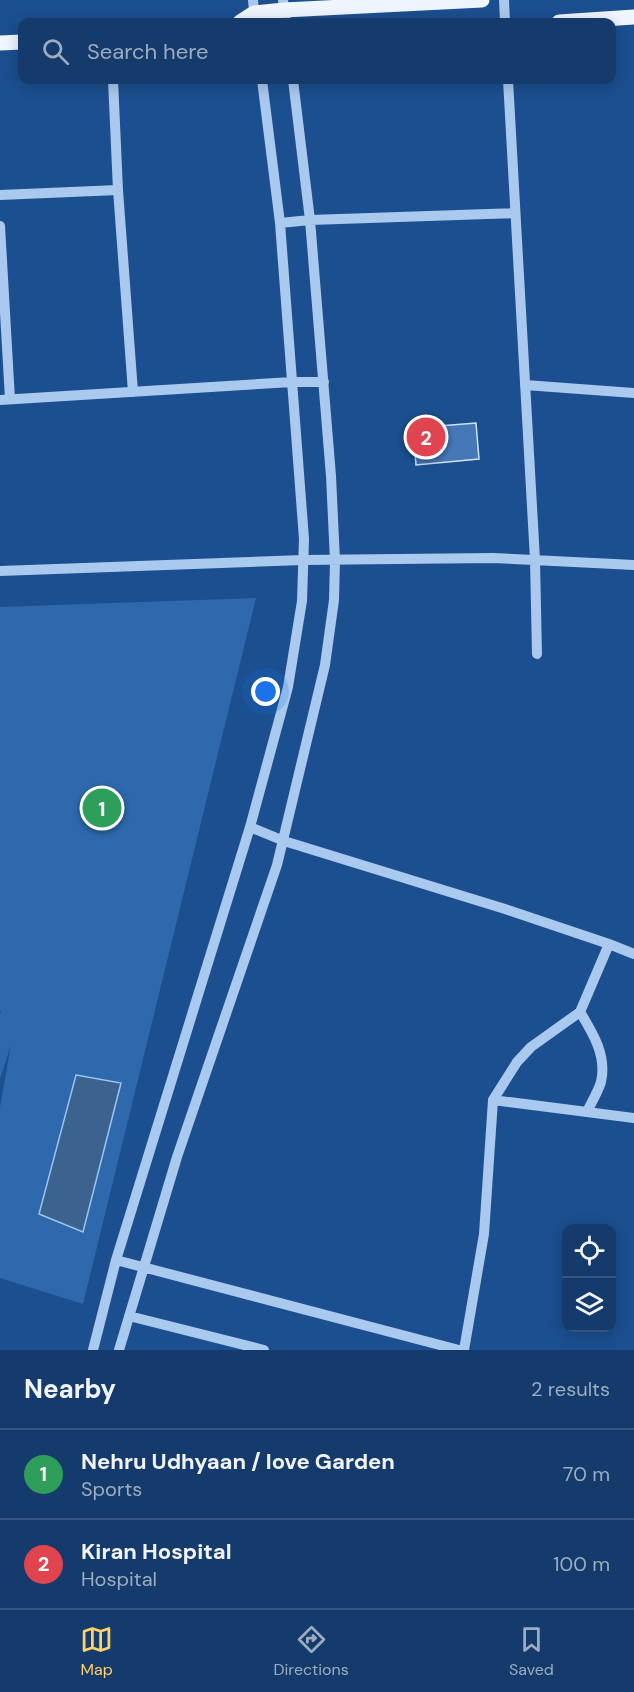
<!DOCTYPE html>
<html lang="en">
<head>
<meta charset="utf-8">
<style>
  body { margin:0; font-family:"DM Sans",sans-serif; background:#1d4271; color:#f1f3f6 }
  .controls { position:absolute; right:18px; bottom:18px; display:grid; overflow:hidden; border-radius:12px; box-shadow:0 3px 15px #0003 }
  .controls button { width:54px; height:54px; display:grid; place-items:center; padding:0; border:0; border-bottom:2px solid #33557e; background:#143b6b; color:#f1f3f6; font:30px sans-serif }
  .you { position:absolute; left:266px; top:692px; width:21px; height:21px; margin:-15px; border:4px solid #fff; border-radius:50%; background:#1a73e8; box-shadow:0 0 0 9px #1a73e833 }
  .badge { display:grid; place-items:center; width:39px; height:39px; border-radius:50%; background:#ffd166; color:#fff; font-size:20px; font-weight:700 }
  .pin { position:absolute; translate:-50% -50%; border:3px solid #fff; box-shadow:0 2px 6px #0006 }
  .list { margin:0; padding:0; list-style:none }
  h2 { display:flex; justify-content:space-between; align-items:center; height:78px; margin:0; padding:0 24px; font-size:26px }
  h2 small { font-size:20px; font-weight:400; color:#9dadc1 }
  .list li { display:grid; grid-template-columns:39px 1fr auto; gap:18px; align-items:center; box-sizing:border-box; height:90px; padding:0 24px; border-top:2px solid #33557e }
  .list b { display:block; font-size:22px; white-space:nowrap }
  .list p { margin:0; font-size:20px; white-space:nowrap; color:#9dadc1 }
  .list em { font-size:20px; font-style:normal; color:#9dadc1 }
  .icon { flex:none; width:33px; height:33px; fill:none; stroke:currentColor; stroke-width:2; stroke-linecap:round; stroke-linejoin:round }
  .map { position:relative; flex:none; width:634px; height:1350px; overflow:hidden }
  .search { position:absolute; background:#143b6b; box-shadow:0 3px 15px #0003; left:18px; right:18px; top:18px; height:66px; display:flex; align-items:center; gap:15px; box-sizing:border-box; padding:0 21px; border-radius:12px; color:#9dadc1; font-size:22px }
  .sheet { height:258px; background:#143b6b }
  nav { display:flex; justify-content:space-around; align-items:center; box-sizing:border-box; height:84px; border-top:2px solid #33557e; background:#143b6b; font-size:16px; color:#9dadc1 }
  nav a { display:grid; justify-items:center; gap:3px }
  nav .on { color:#ffd166 }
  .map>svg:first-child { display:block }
  .green { fill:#2e69ad }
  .water { fill:#3c6290; stroke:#9cc4f0; stroke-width:1.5 }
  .building { fill:#4478b7; stroke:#cfe3fa; stroke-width:1.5 }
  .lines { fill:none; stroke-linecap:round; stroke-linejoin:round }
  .minor { stroke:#a9c9ee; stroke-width:10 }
  .major { stroke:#f0f6ff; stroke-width:15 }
</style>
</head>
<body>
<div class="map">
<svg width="634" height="1350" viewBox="0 0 634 1350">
  <rect width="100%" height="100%" fill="#1b4f8f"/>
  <!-- green -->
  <path class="green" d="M256,598l-173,706 -83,-26v-171l11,-62 -11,34v-67l2,3 -2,-5v-403z"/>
  <!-- water -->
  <path class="water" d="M76,1075l45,8 -38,149 -44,-18z"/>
  <!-- building -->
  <path class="building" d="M476,423l3,36 -63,6 -3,-37z"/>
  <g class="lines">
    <!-- minor -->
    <path class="minor" d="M253,0l2,22
      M283,0l3,22
      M504,0l1,22
      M113,80l5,110 15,202
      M508,80l27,480 2,94
      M0,195l118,-5
      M280,223l30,-3 205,-7
      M0,226l10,173
      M525,385l109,8
      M0,400l292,-18h32
      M0,571l303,-11 190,-2 141,7
      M250,827l34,14 221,68 104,35 25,10
      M580,1012c13,21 27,44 21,70 -3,10 -10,21 -14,30
      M493,1100l141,18
      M116,1260l343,90
      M129,1316l135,34
      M93,1350l23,-90 134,-433 38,-140 14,-86 2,-62 -24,-316 -18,-143
      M119,1350l58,-193 100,-292 48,-200 9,-65 1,-39 -4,-85 -21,-256 -17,-140
      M464,1350l20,-116 9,-134 24,-38 14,-15 49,-35 29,-68"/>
    <!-- major -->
    <path class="major" d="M240,22l14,-9 30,-3 198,-10
      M559,22l75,-5
      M0,43l22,-1"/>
  </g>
</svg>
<div class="controls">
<button><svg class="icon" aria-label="locate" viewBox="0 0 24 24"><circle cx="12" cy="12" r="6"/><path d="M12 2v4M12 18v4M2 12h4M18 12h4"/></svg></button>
<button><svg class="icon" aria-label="layers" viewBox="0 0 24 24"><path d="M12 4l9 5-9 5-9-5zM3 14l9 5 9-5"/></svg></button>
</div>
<div class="you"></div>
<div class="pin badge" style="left:102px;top:808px;background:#2e9e5b">1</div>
<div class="pin badge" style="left:426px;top:437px;background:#e0444e">2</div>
<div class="search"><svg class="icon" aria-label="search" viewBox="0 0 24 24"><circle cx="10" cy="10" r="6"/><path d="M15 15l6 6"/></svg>Search here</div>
</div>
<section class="sheet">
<h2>Nearby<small>2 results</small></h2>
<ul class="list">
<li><span class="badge" style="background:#2e9e5b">1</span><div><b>Nehru Udhyaan / love Garden</b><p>Sports</p></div><em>70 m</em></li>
<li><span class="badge" style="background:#e0444e">2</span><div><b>Kiran Hospital</b><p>Hospital</p></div><em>100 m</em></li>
</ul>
</section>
<nav>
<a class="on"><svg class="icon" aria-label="map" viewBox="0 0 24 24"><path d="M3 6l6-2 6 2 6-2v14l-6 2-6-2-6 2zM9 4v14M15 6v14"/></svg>Map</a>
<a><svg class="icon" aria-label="directions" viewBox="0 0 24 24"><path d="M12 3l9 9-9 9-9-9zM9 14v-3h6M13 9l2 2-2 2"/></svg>Directions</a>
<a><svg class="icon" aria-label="saved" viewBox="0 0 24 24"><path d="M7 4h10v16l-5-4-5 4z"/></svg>Saved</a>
</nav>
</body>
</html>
